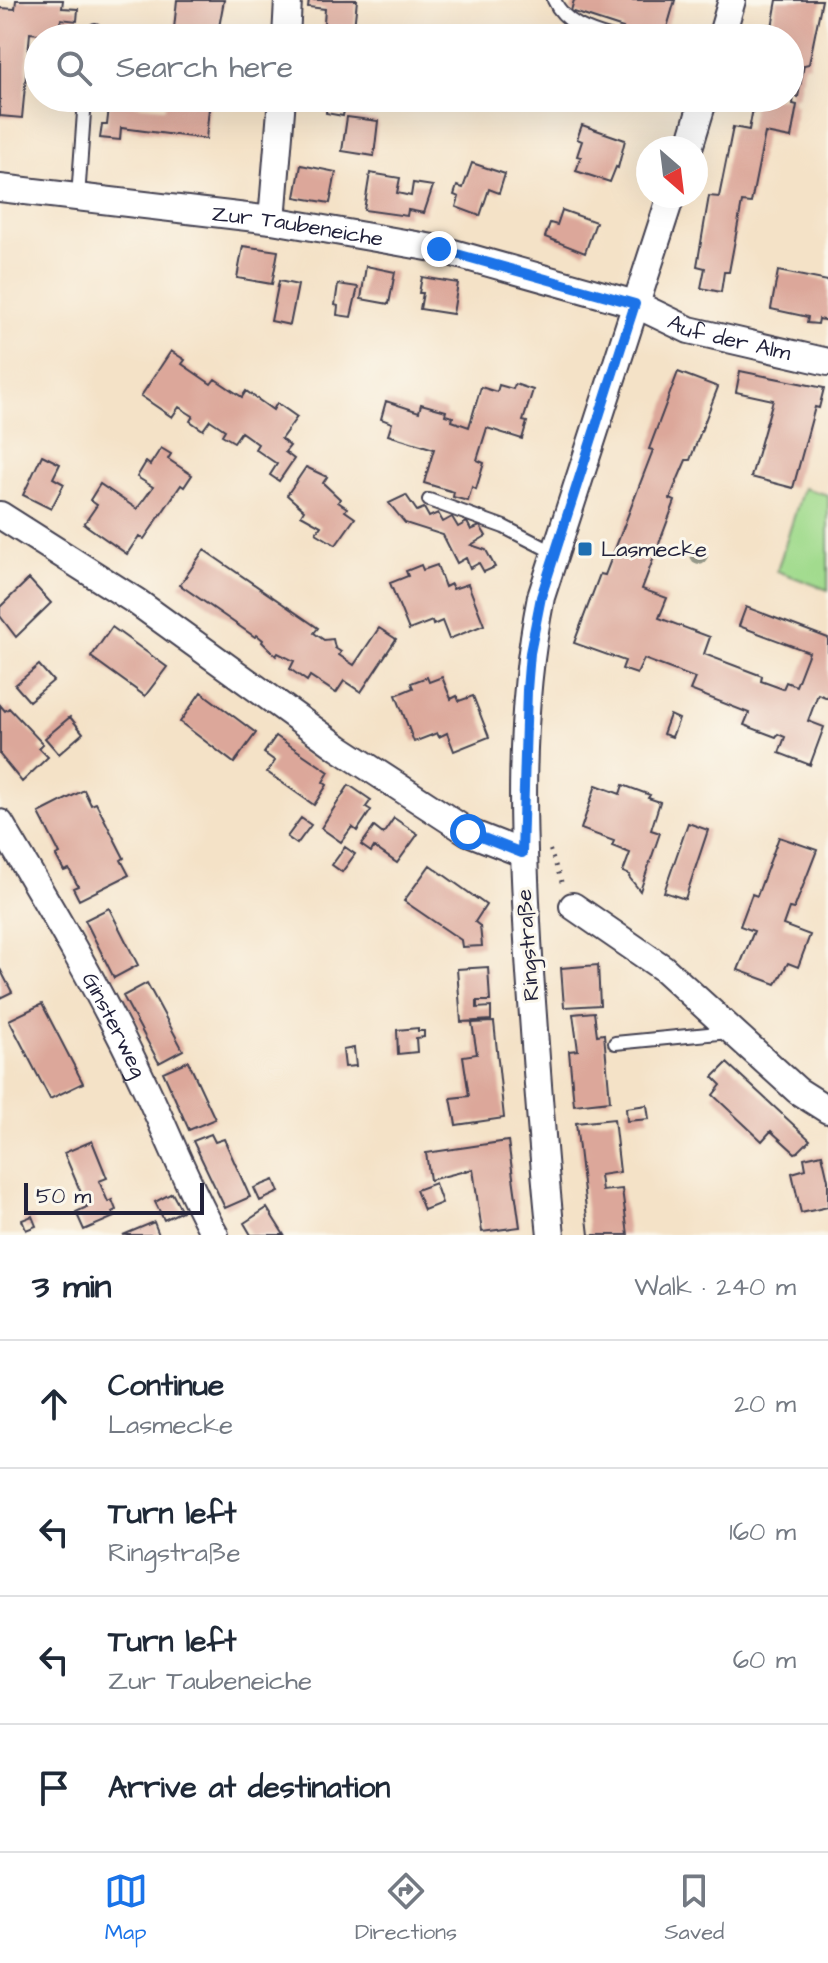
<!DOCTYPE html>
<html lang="en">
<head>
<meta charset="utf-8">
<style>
  body { margin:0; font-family:"Architects Daughter",sans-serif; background:#f2f2f3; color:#1f2937 }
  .compass { position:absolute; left:636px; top:136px; width:72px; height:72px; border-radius:50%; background:#fff; box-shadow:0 8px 32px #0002; rotate:152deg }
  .scale { position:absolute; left:24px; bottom:20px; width:180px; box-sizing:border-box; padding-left:8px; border:4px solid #22223b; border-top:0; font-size:22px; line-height:28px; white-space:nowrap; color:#22223b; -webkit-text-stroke:6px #fbf7ec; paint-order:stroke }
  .stop { position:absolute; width:24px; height:24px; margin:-18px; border:6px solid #1a73e8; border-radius:50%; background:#fff }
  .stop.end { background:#1a73e8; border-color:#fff; box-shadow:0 2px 8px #0008 }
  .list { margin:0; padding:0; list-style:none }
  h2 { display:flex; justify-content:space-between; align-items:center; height:104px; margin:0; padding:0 32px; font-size:34px }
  h2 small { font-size:26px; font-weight:400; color:#747a83 }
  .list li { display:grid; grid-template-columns:52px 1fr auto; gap:24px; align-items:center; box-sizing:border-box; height:128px; padding:0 32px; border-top:2px solid #e0e1e3 }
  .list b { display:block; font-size:30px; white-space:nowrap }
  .list p { margin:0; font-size:26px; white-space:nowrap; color:#747a83 }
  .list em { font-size:26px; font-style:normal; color:#747a83 }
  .icon { flex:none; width:44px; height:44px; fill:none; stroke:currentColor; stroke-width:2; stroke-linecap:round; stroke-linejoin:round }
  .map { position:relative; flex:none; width:828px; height:1235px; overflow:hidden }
  .search { position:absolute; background:#fff; box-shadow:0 8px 32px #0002; left:24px; right:24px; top:24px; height:88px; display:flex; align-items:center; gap:20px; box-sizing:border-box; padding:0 28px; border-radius:44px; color:#747a83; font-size:30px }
  .sheet { height:616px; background:#fff }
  nav { display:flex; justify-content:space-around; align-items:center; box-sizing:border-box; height:112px; border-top:2px solid #e0e1e3; background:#fff; font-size:22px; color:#747a83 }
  nav a { display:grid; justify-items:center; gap:4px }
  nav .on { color:#1a73e8 }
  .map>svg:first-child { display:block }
  .green { fill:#a2db8e; stroke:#627e64; stroke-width:2 }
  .building { fill:#dca79a }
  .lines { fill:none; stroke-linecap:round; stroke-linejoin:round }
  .service-casing { stroke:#423f50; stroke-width:16 }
  .minor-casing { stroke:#423f50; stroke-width:30 }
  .path { stroke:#423f50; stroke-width:4; stroke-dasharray:2 6; stroke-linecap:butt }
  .service { stroke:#fff; stroke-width:12 }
  .minor { stroke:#fff; stroke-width:26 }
  .tree { fill:#959788 }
  .route { stroke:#1a73e8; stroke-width:10 }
  .poi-dot { fill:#1f6fb2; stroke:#fbf7ec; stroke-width:3 }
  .labels { text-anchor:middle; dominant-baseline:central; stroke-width:6; stroke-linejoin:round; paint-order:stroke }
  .street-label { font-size:22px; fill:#22223b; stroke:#fbf7ec }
  .poi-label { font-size:22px; fill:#22223b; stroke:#fbf7ec; text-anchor:start }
</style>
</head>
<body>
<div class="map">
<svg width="828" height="1235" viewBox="0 0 828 1235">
  <rect width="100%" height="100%" fill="#fbf7ec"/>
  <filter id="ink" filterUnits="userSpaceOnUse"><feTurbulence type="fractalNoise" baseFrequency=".0125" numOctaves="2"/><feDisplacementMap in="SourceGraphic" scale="16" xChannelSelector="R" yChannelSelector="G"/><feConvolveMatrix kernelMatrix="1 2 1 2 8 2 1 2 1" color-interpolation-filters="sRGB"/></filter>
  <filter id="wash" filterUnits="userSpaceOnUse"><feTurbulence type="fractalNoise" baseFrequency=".006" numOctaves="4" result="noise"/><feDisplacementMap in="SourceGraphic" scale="32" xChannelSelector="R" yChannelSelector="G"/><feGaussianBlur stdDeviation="1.8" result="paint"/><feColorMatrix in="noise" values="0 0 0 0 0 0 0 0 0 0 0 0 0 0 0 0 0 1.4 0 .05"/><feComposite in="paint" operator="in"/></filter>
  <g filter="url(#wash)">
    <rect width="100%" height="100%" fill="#f4e2c7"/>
    <!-- green -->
    <path class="green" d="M803,488l25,7v95l-51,-19z"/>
    <g id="blocks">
      <!-- building -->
      <path class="building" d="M16,0h47l-1,8 16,1 -1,12 -16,-2 -2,17 -29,-3 -8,85 -22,-2v-108l15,1z
        M177,0h47l-7,38h-44z
        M309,0h48l-4,38 -30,-2 2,-27 -17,-2z
        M574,0h101l-11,38h-30l-13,-4 2,-6 -52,-17z
        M777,0h45l-13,64 -5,1 -6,32 -4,-1 -1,8 4,1 -6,33 -26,-5 -14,70 -9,-1 -13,70h-5l-3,20 -20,-4 4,-20 -8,-2 12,-70 10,1 14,-70 16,3 6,-32h35v-60h-20z
        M110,98h13v6l42,4 2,-10h43l-4,41 -85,-11 -1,12 -20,-2 2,-13h5z
        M327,102l18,3 -2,11 -17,-3z
        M347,117l31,4 -4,35 -32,-5z
        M582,125l43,15 -7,28 -2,-1 -6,15 -34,-11 5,-14 -4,-1 5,-15 -5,-2z
        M472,163l33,11 -6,19 -10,-4 -9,27 -24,-9 3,-10 -5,-2 3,-9 6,2z
        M301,165l35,7 -6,31 -35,-6z
        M370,173l30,5 -3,15 14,3 2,-13 20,3 -9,27 -16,-3 -1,6 -43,-6z
        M562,210l34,12 -11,31 -40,-16 5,-14 7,2z
        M243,246l35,5 -6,33 -35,-6z
        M366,266l29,6 -6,32 -28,-5z
        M778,271l50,10v40l-9,-2 -1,5 -11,-1 1,-6 -37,-8z
        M422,277l36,6 -5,31 -33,-5 3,-16h-4z
        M279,281l19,4 -8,40 -19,-4z
        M338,284l20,3 -7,30 -14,-2 1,-9 -3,-1z
        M171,351l14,9 -3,4 29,20 4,-5 27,18 4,-6 27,19 4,-7 20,14 -16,22 9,7 -5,6 9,7 -15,22 -9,-6 7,-11 -22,-15 3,-5 -17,-12 -7,10 -12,-7 3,-5 -15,-10 -7,10 -13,-9 3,-5 -14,-9 -7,10 -31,-21z
        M740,371l84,17 -5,20 -4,-1 -22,81 -42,-11 22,-77 -37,-8z
        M678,372l40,15 -28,73h-4l-12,28 -4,11 5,2 -33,88 25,9 -8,20 51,19 -6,17 58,22 -1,5 22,8 3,-7 10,4 13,-34 -70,-26 7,-19 82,31v60l-10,-4 -10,27 16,6 -14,38 -31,-12 6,-16 -7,-3 -2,3 -32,-12 5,-12 -59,-23 5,-12 -51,-19 -7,15 -15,-5 3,-8 -51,-18 26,-69 5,1 48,-125 -4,-1z
        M515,384l18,6 -10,31 4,1 -5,17 -35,-11 -10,32 7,3 -8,26 -4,-2 -4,14 -15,-4 1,-5 -30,-9 10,-34 -46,-14 4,-12 -11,-4 5,-18 33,11 2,-8 25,7 -1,4 8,2 -1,4 17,6 12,-40 16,5 2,-7 14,4z
        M161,448l10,6 -3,5 24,16 -8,12 -3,-2 -37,54 -5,-3 -12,18 -43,-30 13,-19 -7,-5 10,-16 37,25 16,-22 -16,-10 9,-15 4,3z
        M42,455l18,9 -7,14 11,6 -13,25 -28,-14z
        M306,467l21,10 -4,6 17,16 -2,3 9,6 -2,3 10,7 -19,27 -20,-12 5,-7 -20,-11 3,-5 -17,-15z
        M406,495l11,16 7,-3 5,9 9,-4 5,9 9,-5 6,10 9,-5 4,8 9,-4 6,10 -15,9 15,5 9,17 -11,5 -5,-9 -9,5 -4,-10 -9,5 -14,-28 -38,-12 -16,-20z
        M204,550l114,78 -4,5 10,7 9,-1 2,9 6,4 -2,3 15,10 25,-37 17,11 -35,53 -17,-11 -8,12 -26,-17 -3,5 -17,-12 4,-8 -16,-8 -2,3 -14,-14 1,-2 -6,-5 -2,2 -75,-52z
        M421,565l2,5 14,-5 8,22 6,-3 2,5 15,-5 16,41 -35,14 -7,-18 -9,4 -1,-4 -23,9 -19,-47 18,-7 -2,-5z
        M29,579l22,24 -35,34 -16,-21v-9z
        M112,627l55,40 -22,29 -54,-39z
        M39,665l14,16 -24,20 -14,-16z
        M427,677l2,5 13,-5 9,22 6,-3 2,5 14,-5 16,41 -35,14 -7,-18 -8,4 -2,-4 -23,9 -18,-47 17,-7 -2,-5z
        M201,692l55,41 -22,30 -54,-41z
        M0,705l5,6 4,-3 34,36 -4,4 9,9 -26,25 -22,-27z
        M670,715l9,4 -7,18 -9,-3z
        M70,717l13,16 -24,21 -14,-16z
        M276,736l53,36 -6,10 4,3 -13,20 -47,-33 8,-11 -11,-8z
        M349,785l22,15 -5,7 5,3 -14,21 -5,-4 -11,15 -20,-14z
        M596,785l24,9 3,-9 27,10 -2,3 12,4 -9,28 9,3 -20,58 -11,-14 1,-2 -7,-3 7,-19 -18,-7 2,-5 -33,-12z
        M84,790l7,15 5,-2 28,55 -3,2 8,15 -50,25 -6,-12 5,-2 -9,-17 -5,2 -8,-15 4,-2 -21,-41z
        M301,818l10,7 -14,19 -10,-7z
        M394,818l24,16 -21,29 -23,-16 -3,5 -10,-7 13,-18 9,7z
        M688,823l20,7 -23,69 -21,-7z
        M779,837l38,13 -23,59 -5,-1 -6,17 27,10 -12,32 -10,-4 -12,21 -38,-14 16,-39 -14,-5 12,-32 5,2z
        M345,847l10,7 -13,18 -10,-7z
        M430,865l56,40 -11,17 5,4 2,20 -20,1 -1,-7 -57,-39z
        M109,908l29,57 -24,13 -29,-58z
        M598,965l2,40 -36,2 -3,-39z
        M488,967l2,34h-13v7l14,-1v13l-30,2 -4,-53z
        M0,969l12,23 -12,6z
        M147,983l36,67 -24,13 -36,-67z
        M42,1004l41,79 -33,16 -41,-79z
        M594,1012l3,23 7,-1 6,67 -36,4 -5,-54 9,-1 -5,-36z
        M494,1022l10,96 -48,7 -5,-27 18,-2 -6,-40 14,-2 -5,-31z
        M418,1028v3h6v6l-8,1 1,14 -19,2 -1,-24z
        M354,1048l2,18 -11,1 -2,-17z
        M188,1061l27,58 -26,11 -26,-58z
        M727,1063l83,77 -12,12 -3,1 -24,-22 -9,10 -49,-46 8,-10 -8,-8z
        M647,1105l2,14 -22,2 -1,-13z
        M614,1119l6,53 -20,3 2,16 20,-2 6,46h-39l-13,-112z
        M211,1134l4,8 9,-3 26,58 -25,11 -32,-67z
        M92,1141l15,37 -8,3 9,21 4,-2 4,10 -4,2 2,5 -30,13 -8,-18 11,-5 -23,-54z
        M508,1141l12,86 -38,5 -9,-63 -43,11 -4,-27z
        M822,1154l6,26v27l-27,6 -9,-40 14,-4 -2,-11z
        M274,1180l5,12 -19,9 -6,-13z
        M435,1183l7,20 -18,7 -8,-20z
        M172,1193l10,18 -18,9 -9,-18z
        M267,1208l17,27h-33l-7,-12z
        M32,1216l4,10 -10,4 -4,-10z
        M154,1222l5,13h-36z"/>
    </g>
  </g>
  <g filter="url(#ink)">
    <use href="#blocks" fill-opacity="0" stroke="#423f50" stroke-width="2"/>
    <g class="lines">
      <!-- service casing -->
      <g class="service-casing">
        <path id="service" d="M554,0c10,23 34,31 58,38
          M94,38l1,-8
          M78,198l7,-100
          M429,500l75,27 51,26
          M615,1043l114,-11"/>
      </g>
      <!-- minor casing -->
      <g class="minor-casing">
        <g id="minor">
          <path d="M286,38l2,-38"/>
          <path d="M721,38l11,-38"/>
          <path d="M689,148l15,-50"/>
          <path id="s1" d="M0,188l272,32 167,29 196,55 54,26 139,32"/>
          <path d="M272,220l10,-122"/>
          <path d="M0,515l137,87 202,146 129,84 54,21"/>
          <path id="s2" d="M0,823c50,84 101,169 142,257 25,52 45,105 73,155"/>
          <path d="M573,906l90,62 135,123 30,19"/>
          <path d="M551,1235c-9,-87 -15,-174 -21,-262 -8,-126 -14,-252 11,-376l130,-401"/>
        </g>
      </g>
      <!-- path -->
      <path class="path" d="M550,850l12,33"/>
      <!-- service -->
      <use href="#service" class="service"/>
      <!-- minor -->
      <use href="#minor" class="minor"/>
    </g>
    <!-- trees -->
    <circle class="tree" cx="699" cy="555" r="9"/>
  </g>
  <g class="lines" filter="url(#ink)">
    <!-- route -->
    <path class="route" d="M439,249l196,55 -94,293 -11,56 -3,37 -5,163 -54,-21"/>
  </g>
  <!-- markers -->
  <rect class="poi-dot" x="577" y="541" width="16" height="16" rx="4"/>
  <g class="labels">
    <!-- street labels -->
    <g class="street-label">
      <text stroke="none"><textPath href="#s1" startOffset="300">Zur Taubeneiche</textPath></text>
      <text stroke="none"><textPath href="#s1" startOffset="748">Auf der Alm</textPath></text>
      <text transform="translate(528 945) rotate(-94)">Ringstraße</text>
      <text stroke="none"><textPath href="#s2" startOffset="232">Ginsterweg</textPath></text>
    </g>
    <!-- poi labels -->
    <g class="poi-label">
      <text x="601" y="549">Lasmecke</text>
    </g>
  </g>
</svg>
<svg class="compass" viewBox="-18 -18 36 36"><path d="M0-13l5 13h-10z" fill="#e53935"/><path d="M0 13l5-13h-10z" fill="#747a83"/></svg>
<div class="scale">50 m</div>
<div class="stop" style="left:468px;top:832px"></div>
<div class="stop end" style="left:439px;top:249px"></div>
<div class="search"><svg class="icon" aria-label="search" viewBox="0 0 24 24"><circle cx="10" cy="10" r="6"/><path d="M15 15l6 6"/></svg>Search here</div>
</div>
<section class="sheet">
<h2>3 min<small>Walk · 240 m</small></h2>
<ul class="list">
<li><svg class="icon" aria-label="ahead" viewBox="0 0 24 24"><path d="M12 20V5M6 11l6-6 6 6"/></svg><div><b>Continue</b><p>Lasmecke</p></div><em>20 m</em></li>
<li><svg class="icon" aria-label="left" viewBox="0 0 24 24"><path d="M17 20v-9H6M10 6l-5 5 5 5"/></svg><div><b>Turn left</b><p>Ringstraße</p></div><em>160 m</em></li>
<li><svg class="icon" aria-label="left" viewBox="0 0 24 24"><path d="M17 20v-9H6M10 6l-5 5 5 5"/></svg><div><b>Turn left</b><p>Zur Taubeneiche</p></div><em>60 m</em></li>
<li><svg class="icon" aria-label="arrive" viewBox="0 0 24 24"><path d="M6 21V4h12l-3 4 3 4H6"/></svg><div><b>Arrive at destination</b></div></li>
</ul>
</section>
<nav>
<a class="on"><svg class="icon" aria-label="map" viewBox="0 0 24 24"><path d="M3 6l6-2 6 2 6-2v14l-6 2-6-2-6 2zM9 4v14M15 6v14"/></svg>Map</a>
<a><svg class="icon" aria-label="directions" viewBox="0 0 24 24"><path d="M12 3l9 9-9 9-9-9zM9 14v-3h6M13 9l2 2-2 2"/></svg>Directions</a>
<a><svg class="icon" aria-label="saved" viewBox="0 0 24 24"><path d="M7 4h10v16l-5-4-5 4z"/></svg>Saved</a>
</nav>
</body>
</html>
